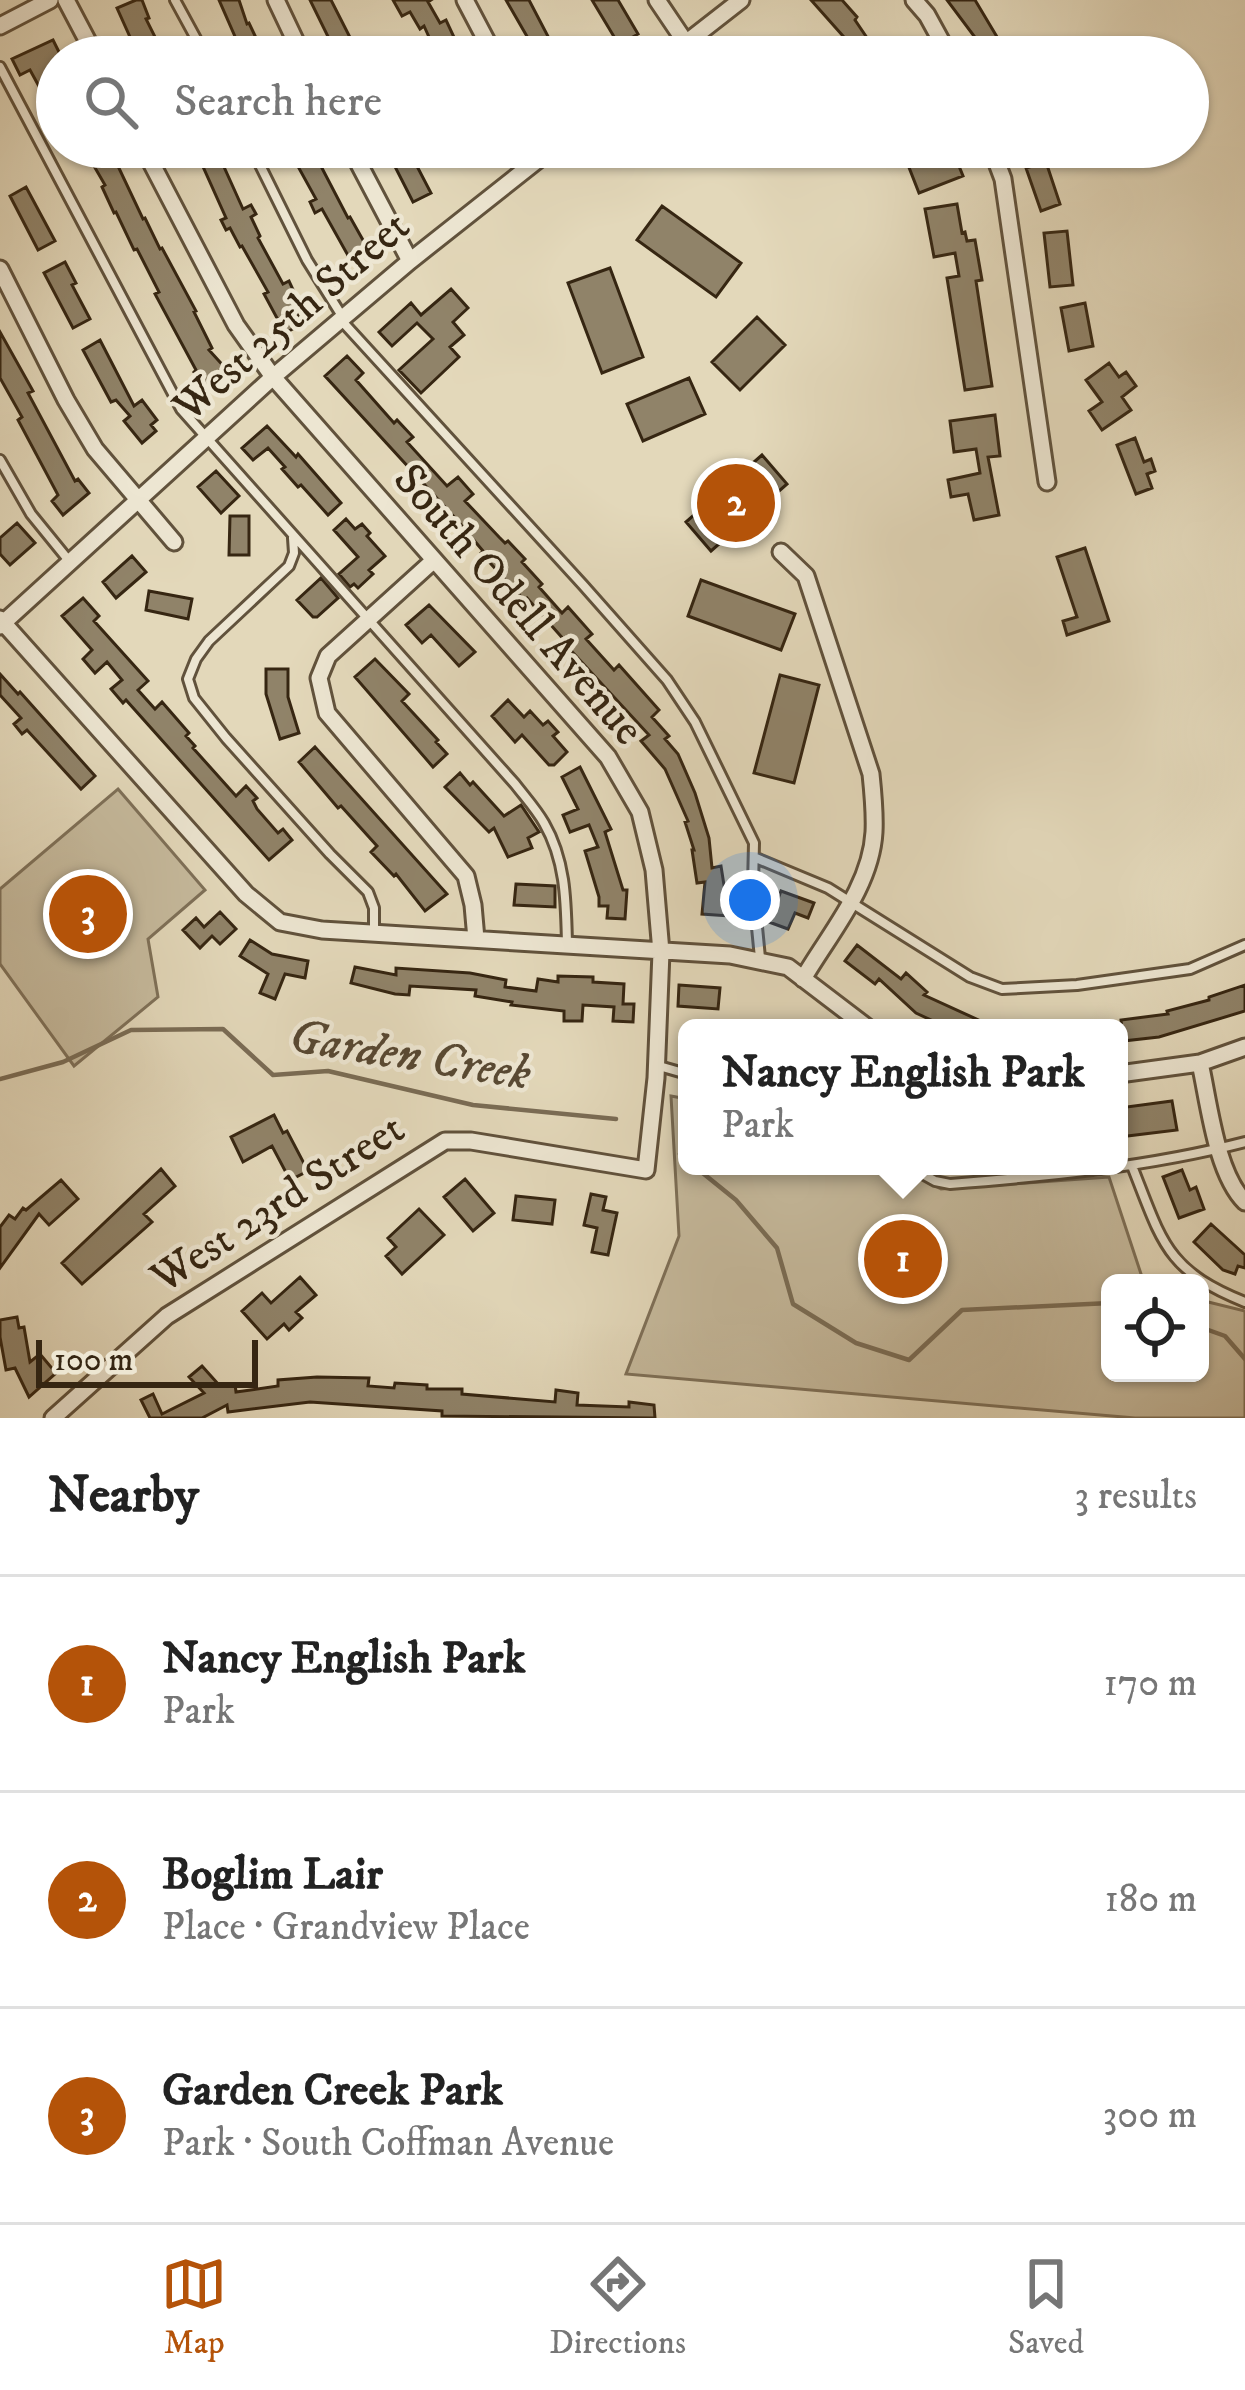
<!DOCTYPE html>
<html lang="en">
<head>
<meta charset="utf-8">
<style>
  body { margin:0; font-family:"IM FELL DW Pica",serif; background:#f6f6f6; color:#222 }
  .controls { position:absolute; right:36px; bottom:36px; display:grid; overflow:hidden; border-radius:18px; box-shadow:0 3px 9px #0004 }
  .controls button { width:108px; height:108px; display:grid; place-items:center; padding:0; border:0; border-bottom:3px solid #e0e0e0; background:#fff; color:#222; font:60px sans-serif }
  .scale { position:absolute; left:36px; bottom:30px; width:222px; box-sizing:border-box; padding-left:12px; border:6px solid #362612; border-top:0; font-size:33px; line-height:42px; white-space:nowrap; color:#362612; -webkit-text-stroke:9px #ede6d2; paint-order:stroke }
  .you { position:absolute; left:750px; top:900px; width:42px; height:42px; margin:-30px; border:9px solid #fff; border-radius:50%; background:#1a73e8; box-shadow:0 0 0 18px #1a73e833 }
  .badge { display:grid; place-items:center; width:78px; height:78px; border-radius:50%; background:#b45309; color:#fff; font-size:39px; font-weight:700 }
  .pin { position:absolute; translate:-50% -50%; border:6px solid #fff; box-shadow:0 3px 12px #0006 }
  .popup { position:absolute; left:678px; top:1019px; width:450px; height:156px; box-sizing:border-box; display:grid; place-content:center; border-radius:18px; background:#fff; filter:drop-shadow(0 3px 9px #0005); font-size:39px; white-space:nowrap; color:#767676 }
  .popup b { font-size:45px; color:#222 }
  .popup::after { content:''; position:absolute; left:50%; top:100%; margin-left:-24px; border:24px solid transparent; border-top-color:#fff }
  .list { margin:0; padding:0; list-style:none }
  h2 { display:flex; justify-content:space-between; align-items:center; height:156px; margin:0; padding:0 48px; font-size:51px }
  h2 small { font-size:39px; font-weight:400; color:#767676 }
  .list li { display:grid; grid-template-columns:78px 1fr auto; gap:36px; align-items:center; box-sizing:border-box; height:216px; padding:0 48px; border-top:3px solid #e0e0e0 }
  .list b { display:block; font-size:45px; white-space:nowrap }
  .list p { margin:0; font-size:39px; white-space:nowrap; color:#767676 }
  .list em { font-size:39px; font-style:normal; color:#767676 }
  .icon { flex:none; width:66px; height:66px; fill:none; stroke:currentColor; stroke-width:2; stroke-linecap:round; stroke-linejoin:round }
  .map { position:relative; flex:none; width:1245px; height:1418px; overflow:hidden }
  .search { position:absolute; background:#fff; box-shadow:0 3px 9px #0004; left:36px; right:36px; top:36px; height:132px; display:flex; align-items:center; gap:30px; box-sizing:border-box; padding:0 42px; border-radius:66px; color:#767676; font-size:45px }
  .sheet { height:804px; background:#fff }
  nav { display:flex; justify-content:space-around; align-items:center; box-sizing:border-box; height:168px; border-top:3px solid #e0e0e0; background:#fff; font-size:33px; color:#767676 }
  nav a { display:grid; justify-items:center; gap:6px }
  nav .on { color:#b45309 }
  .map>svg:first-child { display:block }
  .green { fill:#c6ba9d; stroke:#7e7058; stroke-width:3 }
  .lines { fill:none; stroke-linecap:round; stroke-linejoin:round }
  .stream { stroke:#7a6c55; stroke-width:4.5 }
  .building { fill:#908369; stroke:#362612; stroke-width:3 }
  .service-casing { stroke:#61523c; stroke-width:14 }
  .minor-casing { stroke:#61523c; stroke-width:21 }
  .service { stroke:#ede6d2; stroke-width:8 }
  .minor { stroke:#ede6d2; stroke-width:15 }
  .labels { text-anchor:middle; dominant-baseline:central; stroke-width:9; stroke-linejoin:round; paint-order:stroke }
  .street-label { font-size:45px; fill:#362612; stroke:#ede6d2 }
  .water-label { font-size:48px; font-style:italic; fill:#584933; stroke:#ede6d2 }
</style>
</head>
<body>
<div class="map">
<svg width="1245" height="1418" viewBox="0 0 1245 1418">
  <rect width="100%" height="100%" fill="#e3d8ba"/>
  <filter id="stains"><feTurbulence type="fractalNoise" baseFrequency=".00167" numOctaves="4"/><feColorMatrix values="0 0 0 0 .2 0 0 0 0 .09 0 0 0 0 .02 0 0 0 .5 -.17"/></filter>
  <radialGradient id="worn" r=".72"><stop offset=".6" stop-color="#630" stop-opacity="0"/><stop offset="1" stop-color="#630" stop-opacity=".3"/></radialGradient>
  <!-- green -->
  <path class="green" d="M118,789l87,101 -57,49 10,58 -84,69 -74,-102v-75z
    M671,1096l16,3v67h210l44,23 168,-12 35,106h-34v90h90v-73l45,11v107h-110l-509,-44 53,-138z"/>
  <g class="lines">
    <!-- stream -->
    <path class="stream" d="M0,1079l63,-17 68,-32 92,-1 50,46 55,-4 145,34 143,14
      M680,1154l7,6
      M694,1166l42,34 41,48 16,56 63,39 53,17 53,-50 148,-7
      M1200,1327l25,9 20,23"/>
  </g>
  <!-- building -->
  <path class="building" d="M136,0h6l7,18 -3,1 19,38h-26l-22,-49z
    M219,0h20l8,24 2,-1 16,34h-21z
    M310,0h21l29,57h-22z
    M393,0h38l-3,2 12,21 6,-3 14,30 -22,7 -14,-31 -4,3 -10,-17 -8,4z
    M506,0h23l23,44 -16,8z
    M592,0h26l20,34 -19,11z
    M811,0h31l15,17 -2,3 25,37h-46l17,-12z
    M947,0h28l34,57h-26l-11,-20 2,-1z
    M53,40l8,16 -4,1v25l-16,8 -11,-20 -10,5 -8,-16z
    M83,147h26l34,72 2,-1 15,31 2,-1 34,63 -2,1 18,36 -3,2 19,21 -20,18 -14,-17 2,-2 -41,-76 4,-2 -22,-43 -3,1 -18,-38 -2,1 -12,-26 3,-2z
    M206,147h9l28,62 8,-4 5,9 -5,3 9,19 -2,2 25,46 6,-3 13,28 -6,3 6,12 -17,9 -21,-39 4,-2 -26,-46 -2,1 -10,-19 -4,2 -5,-10 5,-2 -30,-67z
    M300,147h11l37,71 2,-1 18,32 -18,10 -28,-50 -7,4 -5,-11 6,-3 -26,-47z
    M385,147h22l24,46 -18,9z
    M916,147h14l6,14 18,-7 9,22 -44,17 -16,-41z
    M1046,162l14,42 -19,7 -15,-43z
    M26,187l29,54 -17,9 -28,-54z
    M957,204l5,29 3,-1 2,9 8,-1 7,40 -6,1 16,105 -27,4 -18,-112 12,-2 -4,-23 -21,4 -9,-48z
    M662,206l79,57 -25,34 -79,-57z
    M1067,231l6,54 -23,2 -6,-54z
    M65,262l11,21 -4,2 18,34 -17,9 -29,-55z
    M610,268l33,89 -41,16 -34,-90z
    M451,289l17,19 -15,14 11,13 -14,12 9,10 -38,36 -22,-23 34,-31 -16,-16 -25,23 -13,-14 32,-29 10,12z
    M1085,303l8,43 -24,5 -8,-43z
    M757,317l28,28 -45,45 -28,-28z
    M0,332l33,59 -5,2 47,88 3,-2 11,14 -26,22 -11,-14 6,-6 -40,-75 4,-3 -22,-39z
    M100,340l34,66 8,-6 15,20 -6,5 5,6 -14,12 -18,-22 6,-5 -14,-16 -5,2 -28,-52z
    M347,356l16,17 -7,7 38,43 3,-3 16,17 -6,5 40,44 11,-9 15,17 -8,7 34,36 6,6 3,-2 17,18 -3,3 20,22 -3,3 23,26 6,-6 24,27 -6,5 28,31 5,-5 40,45 -7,7 17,19 -4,3 13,15 17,39 14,45 3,30 9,-2 5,32 5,1 -2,17 -27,-2 3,-32 -8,1 -5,-33h2l-9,-28 3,-1 -23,-52 -24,-28 8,-6 -85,-92 2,-1 -39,-44 -3,2 -43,-47 2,-2 -27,-32 -131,-143z
    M1109,363l10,14 7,-5 10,14 -14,11 9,13 -29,20 -13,-19 13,-9 -16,-22z
    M689,378l16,36 -62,27 -16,-37z
    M995,415l5,41 -12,1 11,58 -25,5 -6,-26 -17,3 -3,-17 32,-7 -4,-24 -22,3 -4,-31z
    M267,426l29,31 2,-3 43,49 -13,12 -27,-30 -3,2 -16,-18 3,-2 -17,-19 -15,12 -11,-12z
    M1135,438l9,24 7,-3 4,12 -8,3 5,14 -16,6 -19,-49z
    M762,455l25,29 -76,67 -25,-29z
    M216,471l23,25 -18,17 -23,-26z
    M230,516h19v39h-20z
    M346,519l9,10 7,-5 8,9 -3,3 18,20 -16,14 4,4 -15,14 -4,-4 -4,3 -11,-13 19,-17 -24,-27z
    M17,523l18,20 -25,22 -10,-11v-16z
    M1085,548l24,73 -42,14 -4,-14 14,-4 -20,-60z
    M132,556l14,16 -30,26 -13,-16z
    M321,578l17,20 -21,19h-4l-16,-17z
    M701,580l94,34 -14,36 -93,-34z
    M149,591l43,8 -4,20 -42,-9z
    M83,598l16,18 -5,5 54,60 -10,9 17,19 7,-7 27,31 -3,3 9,10 -2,2 43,48 10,-10 11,12 -4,3 4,8 21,24 5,-4 9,11 -23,20 -143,-160 -3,3 -12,-14 11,-9 -15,-18 -12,11 -12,-14 9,-9 -30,-34z
    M429,605l46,47 -16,14 -28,-31 -9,8 -16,-18z
    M375,659l34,35 -7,7 36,39 -2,2 11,12 -14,13 -78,-90z
    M266,669h22v28l11,36 -19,6 -14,-45z
    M0,674l18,20 2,-2 75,84 -14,13 -54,-59 -5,4 -8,-10 7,-6 -21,-23z
    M780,675l39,10 -25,98 -40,-10z
    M508,700l16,17 6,-6 13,14 5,-4 10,11 -5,4 14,16 -13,13h-5l-27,-30 -7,7 -23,-26z
    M315,747l132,147 -22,17 -29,-37 -2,2 -23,-24 6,-6 -36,-40 -3,2 -39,-46z
    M580,767l31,62 -6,3 18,58h4l-2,29 -18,-1 1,-12h-9v-9l-14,-46 13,-4 -9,-22 -19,7 -7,-17 15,-6 -16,-32z
    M460,773l10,12 3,-3 31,34 17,-11 18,27 -11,6 4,10 -24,9 -14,-29 -5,4 -44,-45z
    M516,884l39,2v21l-41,-2z
    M781,891l33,12 -6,15 -13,-5 -7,16 -19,-7z
    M220,912l16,17 -16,15 -8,-8 -12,12 -17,-18 13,-12 8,9z
    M250,940l22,14 36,7 -3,17 -20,-4 -10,25 -15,-6 8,-19 -28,-18z
    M857,945l44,34 5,-6 21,19 -3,3 72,33h-48l-32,-15 -37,-34 -4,5 -30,-23z
    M355,967l41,8v-7l74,5 36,7 -1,7 31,4 2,-12 20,3v-6l35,1v5l31,2 -1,20h11l-1,18 -20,-1 1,-14 -31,-2 -1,16h-18v-10l-53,-6 1,-3 -37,-6 1,-6 -66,-4 -1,9 -14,-1 -44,-11z
    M679,985l41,3 -2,21 -40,-3z
    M1245,985v26l-86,26 -36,4 -2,-21 47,-6 -1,-3 42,-11v-3z
    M1172,1101l5,29 -58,7v-29z
    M274,1115l9,18 4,-2 21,40 -18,9 -18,-34 -29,16 -12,-25z
    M161,1169l14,17 -31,28 8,8 -70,62 -20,-21z
    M1182,1170l8,20 6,-3 8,22 -25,9 -16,-41z
    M465,1179l29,34 -21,18 -29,-34z
    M61,1180l17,19 -29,26 -10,-11 -39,54v-41l9,-12 6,4 8,-11 3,2z
    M591,1194l15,3 -3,13 14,3 -9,42 -16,-3 5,-24 -13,-3z
    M516,1196l39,4 -3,24 -39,-4z
    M419,1209l25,26 -42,39 -16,-18 10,-9 -8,-9z
    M1211,1224l34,31v13l-7,-2 -3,8 -12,-4 -29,-28z
    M300,1277l16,18 -20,17 6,6 -13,12 -5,-6 -17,15 -25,-28 20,-18 9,10z
    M17,1317l2,11 5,-1 6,35 10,-8 16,19 -27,24 -14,-29 -9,2 -6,-33v-17z
    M202,1366l17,19 16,-1 1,8 42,-6v-6l39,-3 52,1 -1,8 26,2 1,-5 32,2v4h35v5l93,8 1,-12 22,3 -1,12 52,2v-5l25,3 1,13 -213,-2v-5l-132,-9 -82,10 -1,-7 -25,13h-52l-9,-18 12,-6 9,20 42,-21 -15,-16z"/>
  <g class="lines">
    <!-- service casing -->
    <g class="service-casing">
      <path id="service" d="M175,0l31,57
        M0,67l181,342 334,375c10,13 21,25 29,39 22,38 22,79 23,121
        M251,147l56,113 35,56
        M340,319l243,266 84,95 28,42 59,121 -1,43 7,72
        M0,460l31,54 39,48
        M293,538l1,15 -5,13 -80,75 -13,18 -8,20 6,19 32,40 104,116 38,38 6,16v25
        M756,858l72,30 142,89 32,12 75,-4 113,-16 55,-24
        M659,1066l28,8
        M908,1166l27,15 15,3c100,-8 198,-17 295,-42
        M1132,1166c30,75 33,104 113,136"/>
    </g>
    <!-- minor casing -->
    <g class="minor-casing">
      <path id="minor" d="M66,0l30,57
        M276,0l27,57
        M465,0l30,57
        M657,0l29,43
        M914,0l13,15 23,42
        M0,26l50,-26
        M668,57l73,-57
        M350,147l60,114
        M991,147l12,32 44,303
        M0,269l66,131 29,49 79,93
        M781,552l25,24 65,198c2,19 4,39 3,58 -3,55 -45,102 -71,147
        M433,561l-105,95 -9,22 8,35 139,163 7,29 3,34
        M0,619l246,275 34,28 42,8 408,25 58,12 80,61
        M0,626l273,-249 137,-116 144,-114
        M1200,1063c9,40 16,110 45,139
        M1119,1074l81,-11 45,-16
        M53,1418l114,-102 278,-175h26l175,29 10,-92 5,-126 -7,-82 -14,-58 -32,-55 -335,-380 -37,-52 -93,-178"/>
    </g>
    <!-- service -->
    <use href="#service" class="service"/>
    <!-- minor -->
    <use href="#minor" class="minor"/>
  </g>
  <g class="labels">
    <!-- street labels -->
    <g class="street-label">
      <text transform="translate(292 317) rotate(-41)">West 25th Street</text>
      <text transform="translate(518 605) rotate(49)">South Odell Avenue</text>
      <text transform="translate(278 1204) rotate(-33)">West 23rd Street</text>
    </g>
    <!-- water labels -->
    <g class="water-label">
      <text transform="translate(410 1056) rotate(9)">Garden Creek</text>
    </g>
  </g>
  <rect width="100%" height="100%" filter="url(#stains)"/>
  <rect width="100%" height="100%" fill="url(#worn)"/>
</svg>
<div class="controls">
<button><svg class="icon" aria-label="locate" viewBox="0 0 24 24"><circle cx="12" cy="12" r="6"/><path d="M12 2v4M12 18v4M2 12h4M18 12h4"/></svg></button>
</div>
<div class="scale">100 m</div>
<div class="you"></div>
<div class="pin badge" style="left:903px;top:1259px">1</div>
<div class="popup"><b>Nancy English Park</b>Park</div>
<div class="pin badge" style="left:736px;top:503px">2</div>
<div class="pin badge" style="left:88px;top:914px">3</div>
<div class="search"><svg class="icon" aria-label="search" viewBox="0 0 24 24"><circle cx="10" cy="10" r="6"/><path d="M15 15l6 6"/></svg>Search here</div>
</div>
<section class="sheet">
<h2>Nearby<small>3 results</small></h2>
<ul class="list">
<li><span class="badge">1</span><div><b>Nancy English Park</b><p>Park</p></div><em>170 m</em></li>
<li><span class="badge">2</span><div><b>Boglim Lair</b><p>Place · Grandview Place</p></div><em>180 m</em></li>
<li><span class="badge">3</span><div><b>Garden Creek Park</b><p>Park · South Coffman Avenue</p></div><em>300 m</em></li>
</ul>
</section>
<nav>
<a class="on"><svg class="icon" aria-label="map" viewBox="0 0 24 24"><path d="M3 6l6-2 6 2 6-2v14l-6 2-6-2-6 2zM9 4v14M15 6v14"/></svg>Map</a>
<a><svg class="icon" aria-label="directions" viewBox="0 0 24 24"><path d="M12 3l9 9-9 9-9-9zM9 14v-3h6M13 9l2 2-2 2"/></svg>Directions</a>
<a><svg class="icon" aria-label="saved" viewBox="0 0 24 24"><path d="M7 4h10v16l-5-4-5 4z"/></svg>Saved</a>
</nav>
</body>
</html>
